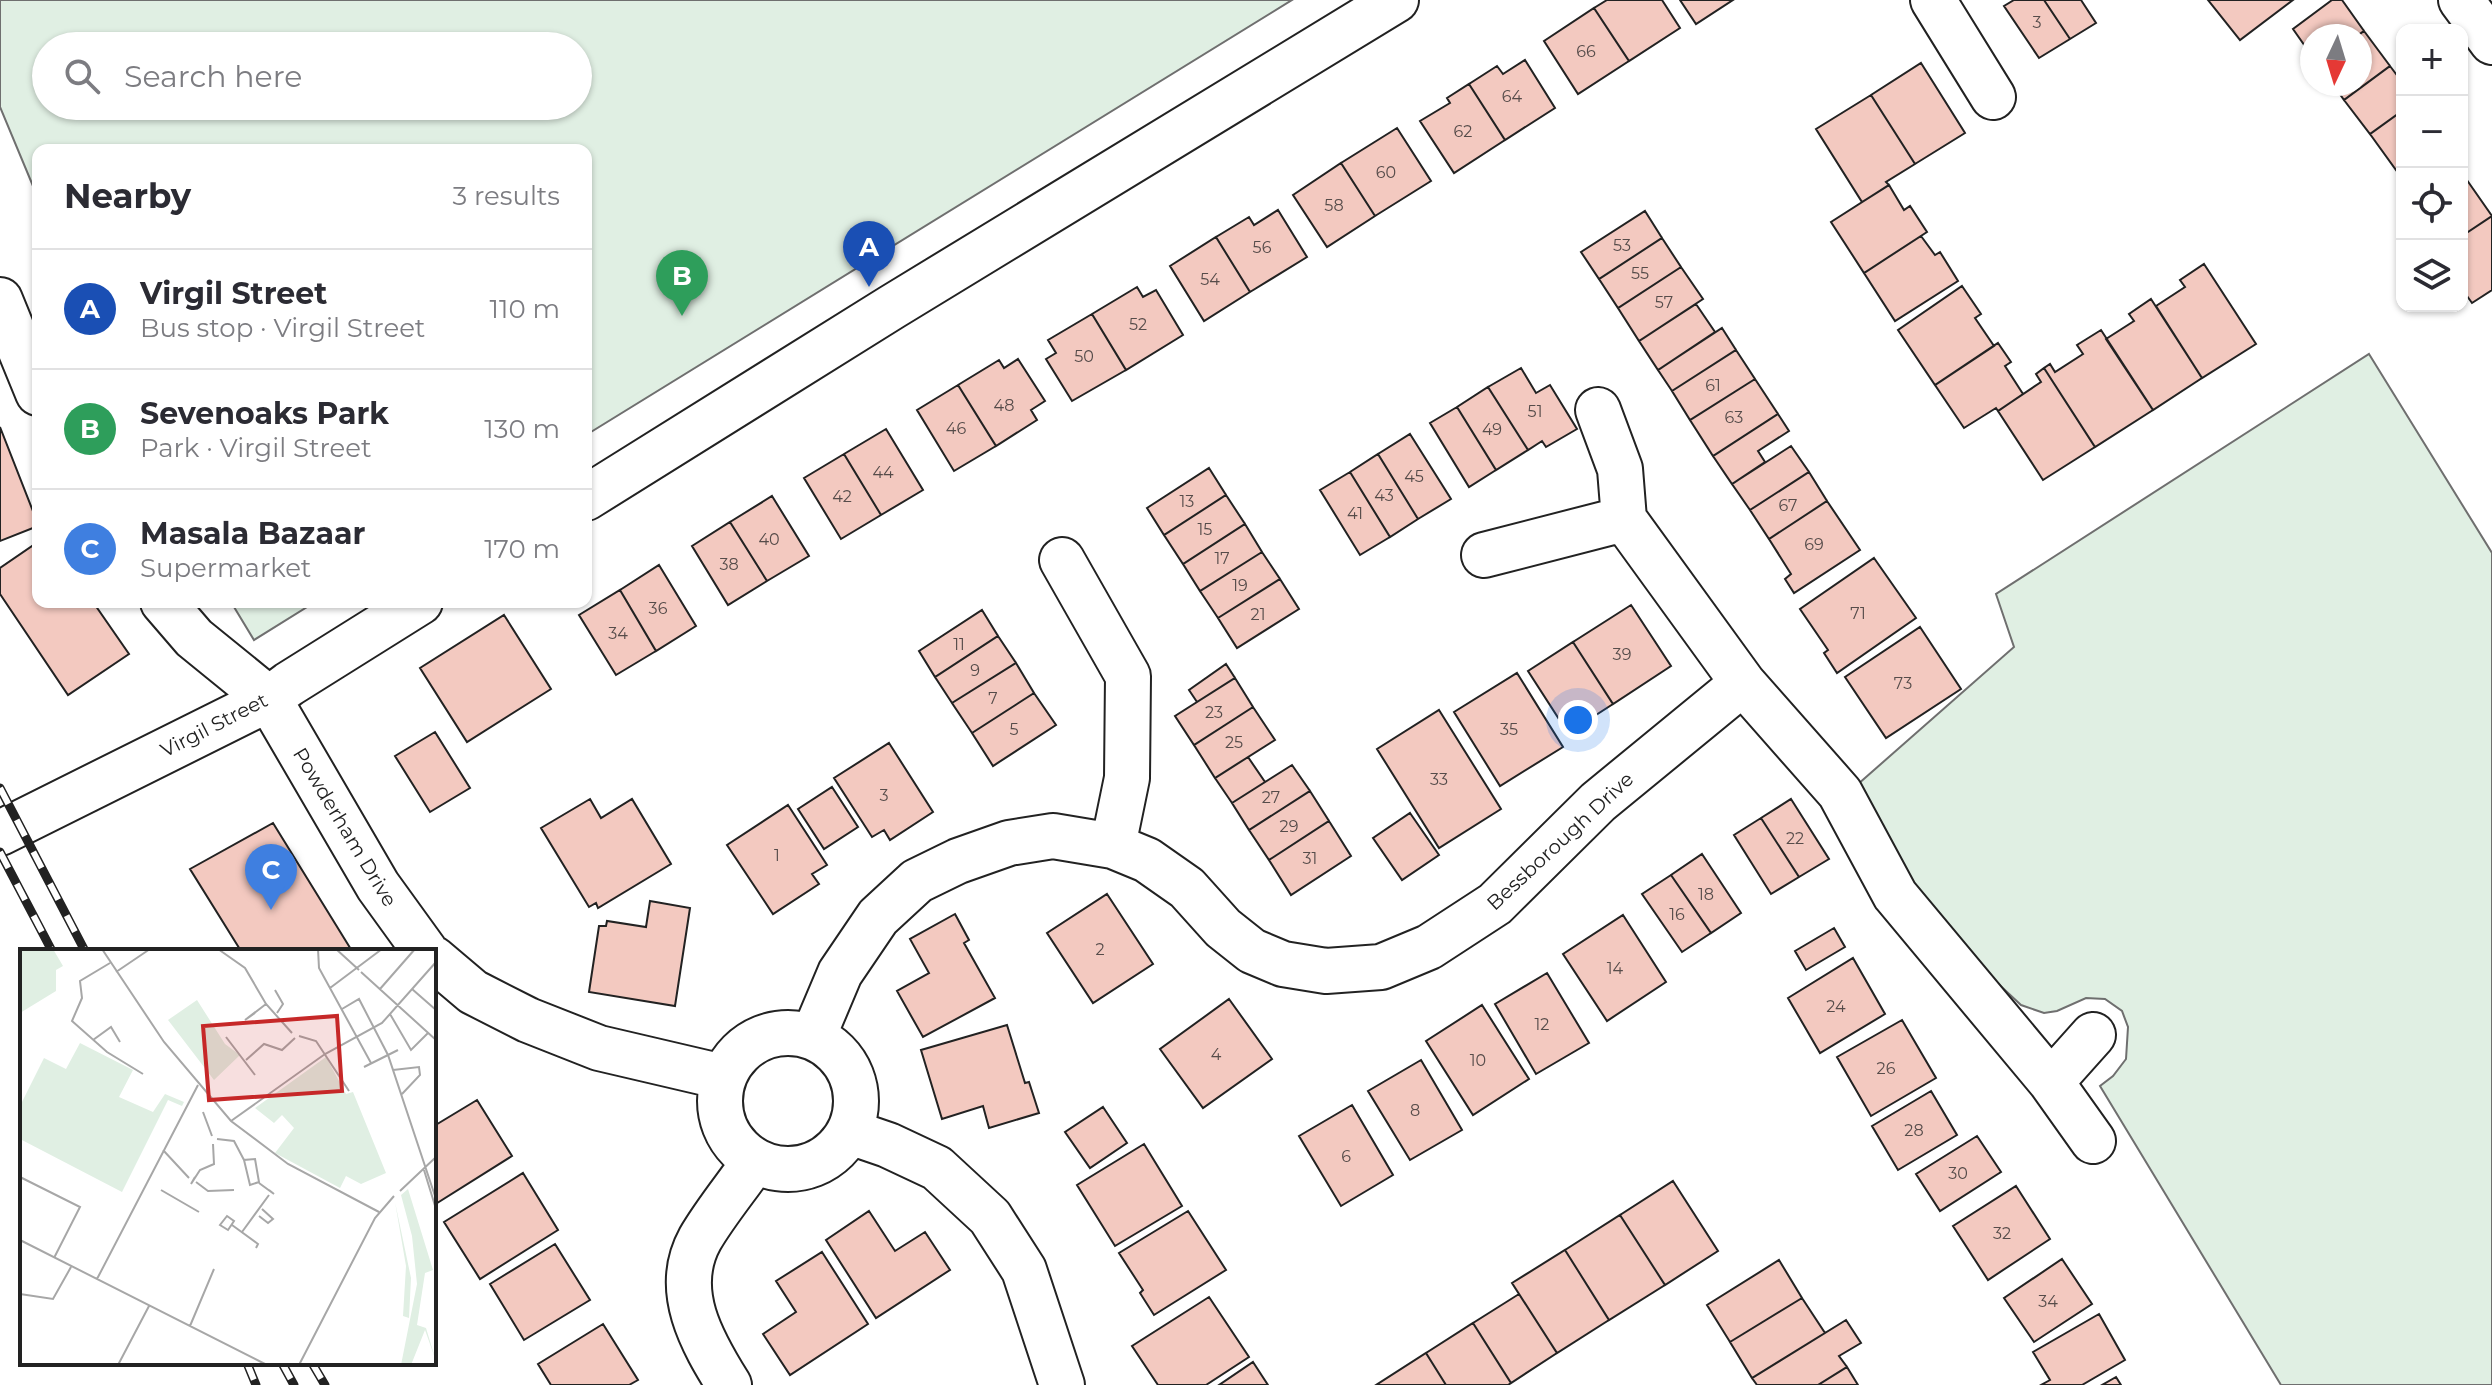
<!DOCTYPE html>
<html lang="en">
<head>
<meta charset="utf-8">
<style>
  body { margin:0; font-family:Montserrat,sans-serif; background:#f7f7f7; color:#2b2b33 }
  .controls { position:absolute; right:24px; top:24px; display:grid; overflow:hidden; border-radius:16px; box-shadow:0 2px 6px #0004 }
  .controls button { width:72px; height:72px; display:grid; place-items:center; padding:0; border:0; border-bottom:2px solid #e1e1e2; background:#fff; color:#2b2b33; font:40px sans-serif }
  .compass { position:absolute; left:2300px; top:24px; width:72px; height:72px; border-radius:50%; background:#fff; box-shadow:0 2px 6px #0004; rotate:184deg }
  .you { position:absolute; left:1578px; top:720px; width:28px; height:28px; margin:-20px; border:6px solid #fff; border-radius:50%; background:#1a73e8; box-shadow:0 0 0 12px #1a73e833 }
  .badge { display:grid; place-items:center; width:52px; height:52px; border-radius:50%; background:#2563eb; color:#fff; font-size:26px; font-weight:700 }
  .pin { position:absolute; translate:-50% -66px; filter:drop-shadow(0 2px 4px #0008) }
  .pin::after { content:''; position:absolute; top:42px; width:28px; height:24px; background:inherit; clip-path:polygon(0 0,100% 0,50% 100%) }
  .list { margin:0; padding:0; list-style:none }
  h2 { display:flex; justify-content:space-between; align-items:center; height:104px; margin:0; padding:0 32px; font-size:34px }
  h2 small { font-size:26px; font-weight:400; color:#7c7c81 }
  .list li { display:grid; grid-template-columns:52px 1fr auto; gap:24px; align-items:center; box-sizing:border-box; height:120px; padding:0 32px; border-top:2px solid #e1e1e2 }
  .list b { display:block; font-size:30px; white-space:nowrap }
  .list p { margin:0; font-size:26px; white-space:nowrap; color:#7c7c81 }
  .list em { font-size:26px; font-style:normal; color:#7c7c81 }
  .icon { flex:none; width:44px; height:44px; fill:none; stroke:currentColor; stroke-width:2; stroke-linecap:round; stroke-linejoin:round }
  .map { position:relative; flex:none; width:2492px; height:1385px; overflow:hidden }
  .search { position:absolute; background:#fff; box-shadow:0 2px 6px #0004; left:32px; top:32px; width:560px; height:88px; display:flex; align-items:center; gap:20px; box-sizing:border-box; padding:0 28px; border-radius:44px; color:#7c7c81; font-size:30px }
  .panel { position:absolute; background:#fff; box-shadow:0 2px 6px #0004; left:32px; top:144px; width:560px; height:464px; border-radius:16px }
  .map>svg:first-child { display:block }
  .green { fill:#e0efe3; stroke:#6f6f6f; stroke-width:2; fill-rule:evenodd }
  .building { fill:#f3c9c0; stroke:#222; stroke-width:2 }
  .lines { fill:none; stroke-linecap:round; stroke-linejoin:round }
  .minor-casing { stroke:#222; stroke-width:48 }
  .minor { stroke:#fff; stroke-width:44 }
  .rail-casing { stroke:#222; stroke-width:9 }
  .rail { stroke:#fff; stroke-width:6; stroke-dasharray:18; stroke-linecap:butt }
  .labels { text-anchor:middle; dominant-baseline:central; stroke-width:6; stroke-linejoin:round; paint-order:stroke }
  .number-label { font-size:16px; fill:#564c4a }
  .street-label { font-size:20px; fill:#222; stroke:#fff }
  .inset-road { fill:none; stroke:#a7a7a7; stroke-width:2 }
  .view { fill:#c62828; fill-opacity:0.15; stroke:#c62828; stroke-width:4 }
  .inset-edge { fill:none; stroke:#222; stroke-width:4 }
</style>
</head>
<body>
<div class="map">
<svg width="2492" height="1385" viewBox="0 0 2492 1385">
  <rect width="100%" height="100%" fill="#fff"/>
  <!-- green -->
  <path class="green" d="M0,0h1292l-706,435v-285h-548v48l-38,-91zM46,46h532v60h-532z
    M2369,354l123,199v832h-211l-181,-299 13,-10 13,-17 2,-32 -6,-16 -17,-12 -19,-1 -29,13 -13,2 -23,-8 -43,-40 -59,-63 -62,-117 157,-138 -18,-53z
    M231,602h84l-61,38z"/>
  <!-- building -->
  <path class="building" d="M1607,0h55l18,28 -51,33 -35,-53z
    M1680,0h53l-37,24z
    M2014,0h30l26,39 -31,19 -35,-52z
    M2044,0h37l15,23 -26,16z
    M2208,0h85l-53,40z
    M2332,0h10l22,31 -7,5h-45v20l-19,-27z
    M1594,8l35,53 -51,33 -34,-53z
    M2364,31l26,35 -46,34 -11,-16h27v-48h-3z
    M1525,60l30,48 -50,32 -36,-56 28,-18 6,8z
    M1921,63l44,70 -50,31 -44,-69z
    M2390,66l12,16v29l-32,23 -26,-34z
    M1469,84l36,56 -51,33 -34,-52 30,-18 -3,-5z
    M1871,95l44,69 -29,18 3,3 -27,17 -46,-73z
    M2402,111v54l-6,5 -26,-36z
    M1397,128l34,53 -56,35 -34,-53z
    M1341,163l34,53 -48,31 -34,-52z
    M2462,173l30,43 -30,20z
    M1889,185l15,25 6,-4 17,26 -63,41 -33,-51z
    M1278,210l29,47 -57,35 -34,-55 33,-20 5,8z
    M1645,211l17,27 -63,41 -18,-27z
    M2492,216v74l-20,13 -10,-14v-53z
    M1921,236l14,19 5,-3 18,29 -63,40 -31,-48z
    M1216,237l34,55 -46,29 -34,-55z
    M1662,238l19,29 -63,41 -19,-29z
    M2204,264l52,80 -54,34 -46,-72 29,-19 -5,-7z
    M1681,267l22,32 -64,42 -21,-33z
    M1962,286l19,28 -6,4 19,28 -59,39 -37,-55z
    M1137,287l6,10 13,-7 27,45 -57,35 -34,-56z
    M2151,299l51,79 -49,32 -47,-71 28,-18 -5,-7z
    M1696,304l19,28 -57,38 -19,-29z
    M1092,314l34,56 -54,31 -26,-42 10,-6 -8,-13z
    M1722,328l14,22 -64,41 -14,-21z
    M2101,330l52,80 -58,37 -51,-79 6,-4 5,8 28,-18 -6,-9z
    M1998,343l13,19 -6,4 18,28 -25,17 -2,-3 -32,20 -29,-43z
    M1736,350l19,29 -65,41 -18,-29z
    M1018,359l27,42 -14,9 6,10 -41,26 -38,-61 41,-25 5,8z
    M1521,368l15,25 14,-8 27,44 -31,18 -4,-6 -14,9 -40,-63z
    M2044,368l51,79 -52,33 -45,-69 43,-29 -5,-8z
    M1755,379l23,35 -65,42 -23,-36z
    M958,385l38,61 -42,25 -37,-61z
    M1488,387l40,63 -32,20 -39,-63z
    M1457,407l39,63 -27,17 -39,-64z
    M1778,414l11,17 -31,20 7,11 -33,22 -19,-28z
    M0,427l38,97v2l-38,15z
    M886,429l37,61 -42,25 -37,-61z
    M1410,434l41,65 -33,20 -40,-65z
    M1791,446l18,26 -59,38 -18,-26z
    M844,454l37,61 -40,24 -37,-61z
    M1378,454l40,65 -28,18 -40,-65z
    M1209,468l17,27 -62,40 -17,-27z
    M1350,472l40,65 -30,18 -40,-65z
    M1809,472l18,29 -58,38 -19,-29z
    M1226,495l19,29 -62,40 -19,-29z
    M772,496l37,60 -42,25 -37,-59z
    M1827,501l33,49 -66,43 -9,-14 6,-5 -22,-35z
    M730,522l37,59 -39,24 -36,-59z
    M1245,524l17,28 -62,39 -17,-27z
    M38,542v60h55l36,52 -61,41 -68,-101v-26z
    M1262,552l18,27 -62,39 -18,-27z
    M1874,558l42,60 -79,55 -13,-20 4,-3 -28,-41z
    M659,565l37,61 -40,25 -36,-61z
    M1280,579l19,30 -62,39 -19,-30z
    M620,590l36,61 -40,24 -37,-60z
    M1631,605l40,61 -58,38 -40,-62z
    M982,610l16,26 -63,41 -16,-26z
    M504,615l47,74 -84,53 -47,-74z
    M1920,627l41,62 -75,49 -41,-61z
    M998,636l18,27 -64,40 -17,-26z
    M1573,642l40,62 -45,29 -40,-62z
    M1016,663l18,30 -62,40 -20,-30z
    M1226,664l9,14 -38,24 -8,-12z
    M1517,673l46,74 -63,39 -46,-74z
    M1235,678l18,29 -59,38 -19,-29z
    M1034,693l22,32 -63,41 -21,-33z
    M1253,707l22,33 -60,38 -21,-33z
    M1439,710l62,99 -62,39 -62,-99z
    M435,732l35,56 -40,24 -35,-56z
    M889,743l44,69 -43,28 -6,-10 -12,7 -38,-59z
    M1248,757l17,25 -33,21 -17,-25z
    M1292,765l18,26 -61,39 -17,-27z
    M832,787l26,40 -34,22 -26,-40z
    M1310,791l19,30 -60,39 -20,-30z
    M590,799l11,19 31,-19 39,65 -73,44 -2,-5 -7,4 -48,-79z
    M1791,799l38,60 -30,18 -38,-59z
    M788,805l39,60 -15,9 7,10 -46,30 -46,-69z
    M1410,813l29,42 -37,25 -29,-42z
    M1761,818l38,59 -28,17 -37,-59z
    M1329,821l22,35 -60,39 -22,-35z
    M273,823l79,128h-111l-51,-82z
    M1702,854l39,59 -30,20 -40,-58z
    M1671,875l40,58 -29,19 -40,-58z
    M1107,894l46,70 -60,39 -46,-70z
    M650,901l40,7 -15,98 -86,-14 10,-66h7l1,-5 39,6z
    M955,914l14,26 -5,3 31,55 -72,39 -26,-46 32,-18 -19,-34z
    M1623,915l43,67 -59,39 -44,-67z
    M1834,928l11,19 -39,23 -11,-19z
    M1853,958l32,56 -65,39 -32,-55z
    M1547,973l42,70 -53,31 -41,-70z
    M1229,999l43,60 -69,49 -43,-59z
    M1482,1005l47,74 -56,36 -47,-74z
    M1902,1020l34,58 -65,38 -34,-59z
    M1007,1025l18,58 4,-1 10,31 -50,15 -6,-22 -41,13 -21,-69z
    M1421,1060l41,70 -52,30 -42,-69z
    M1931,1091l26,44 -59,35 -26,-44z
    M477,1100l35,56 -78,49v-79z
    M1352,1105l41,70 -52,31 -42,-70z
    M1103,1107l24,36 -37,25 -25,-36z
    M1977,1136l24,36 -61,39 -24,-37z
    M1144,1144l38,62 -67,40 -38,-61z
    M523,1173l35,57 -78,49 -36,-57z
    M1673,1181l45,70 -53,34 -45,-70z
    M2016,1186l34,53 -62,41 -35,-54z
    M869,1211l26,40 30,-19 25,38 -74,48 -50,-78z
    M1188,1211l38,59 -72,45 -14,-22 3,-3 -24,-37z
    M1620,1215l45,70 -56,35 -44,-70z
    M555,1244l35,56 -66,40 -34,-56z
    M1565,1250l44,70 -52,33 -45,-70z
    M822,1252l46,72 -78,51 -27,-41 33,-22 -20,-31z
    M2062,1259l30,45 -58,38 -30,-44z
    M1779,1260l23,38 -72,44 -23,-37z
    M1519,1294l38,59 -46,30 -38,-60z
    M1209,1297l40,60 -43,28h-48l-26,-39z
    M1802,1298l23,35 -73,45 -22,-36z
    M2099,1314l26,46 -43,25h-41l9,-5 -17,-28z
    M1846,1320l15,23 -22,13 8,11 -29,18h-61l-5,-7z
    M1473,1323l38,60 -3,2h-62l-20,-32z
    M603,1324l35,56 -9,5h-78l-13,-21z
    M1426,1353l20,32h-70z
    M1253,1362l15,23h-49z
    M1847,1367l11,18h-40z
    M2116,1377l5,8h-19z"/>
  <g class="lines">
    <!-- minor casing -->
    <g class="minor-casing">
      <path id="minor" d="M1933,0l60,97
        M2461,0l31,42
        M0,300l38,93
        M1598,410l22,59 4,50 119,164 97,110 55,102 156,187 42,59
        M586,498l306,-191 504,-307
        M1484,555l140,-36
        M1062,560l66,116 -1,102 -14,68
        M163,602l31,36 75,61 109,187 47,65
        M0,833l269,-134 20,-15 131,-82
        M434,959l39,33 55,28 71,28 124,29
        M720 1101a68 68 0 1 1 136 0a68 68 0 1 1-136 0Z
        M813,1037l27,-64 38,-56 39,-36 41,-20 51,-18 44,-7 60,10 34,14 40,28 36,40 29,23 31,13 43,7 55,-4 48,-20 66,-43 103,-102 145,-119
        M2051,1082l42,-47
        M850,1132l38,13 49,23 53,49 34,53 38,115
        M729,1385c-27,-43 -57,-95 -29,-146 15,-26 36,-51 54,-77"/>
    </g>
    <!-- minor -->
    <use href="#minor" class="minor"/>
    <!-- rail casing -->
    <g class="rail-casing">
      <path id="rail" d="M0,788l85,163
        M0,852l52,99
        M247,1363l9,22
        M282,1363l12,22
        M312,1363l13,22"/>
    </g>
    <!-- rail -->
    <use href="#rail" class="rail"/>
  </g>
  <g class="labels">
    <!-- number labels -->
    <g class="number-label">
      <text x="2037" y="22">3</text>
      <text x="1586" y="51">66</text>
      <text x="1512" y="96">64</text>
      <text x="1463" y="131">62</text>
      <text x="1386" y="172">60</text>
      <text x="1334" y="205">58</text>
      <text x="1622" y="245">53</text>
      <text x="1262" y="247">56</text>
      <text x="1640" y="273">55</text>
      <text x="1210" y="279">54</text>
      <text x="1664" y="302">57</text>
      <text x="1138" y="324">52</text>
      <text x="1084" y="356">50</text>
      <text x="1713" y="385">61</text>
      <text x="1004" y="405">48</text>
      <text x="1535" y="411">51</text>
      <text x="1734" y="417">63</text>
      <text x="956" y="428">46</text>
      <text x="1492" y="429">49</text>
      <text x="883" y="472">44</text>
      <text x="1414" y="476">45</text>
      <text x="1384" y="495">43</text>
      <text x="842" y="496">42</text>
      <text x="1187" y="501">13</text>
      <text x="1788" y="505">67</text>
      <text x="1355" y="513">41</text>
      <text x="1205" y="529">15</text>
      <text x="769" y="539">40</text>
      <text x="1814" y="544">69</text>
      <text x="1222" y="558">17</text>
      <text x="729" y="564">38</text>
      <text x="1240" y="585">19</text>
      <text x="658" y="608">36</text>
      <text x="1858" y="613">71</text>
      <text x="1258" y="614">21</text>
      <text x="618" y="633">34</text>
      <text x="959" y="644">11</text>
      <text x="1622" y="654">39</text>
      <text x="975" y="670">9</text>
      <text x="1903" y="683">73</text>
      <text x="993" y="698">7</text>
      <text x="1214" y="712">23</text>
      <text x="1014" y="729">5</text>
      <text x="1509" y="729">35</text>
      <text x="1234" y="742">25</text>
      <text x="1439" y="779">33</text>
      <text x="884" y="795">3</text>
      <text x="1271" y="797">27</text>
      <text x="1289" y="826">29</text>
      <text x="1795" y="838">22</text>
      <text x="777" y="855">1</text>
      <text x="1310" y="858">31</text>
      <text x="1706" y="894">18</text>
      <text x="1677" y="914">16</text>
      <text x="1100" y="949">2</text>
      <text x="1615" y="968">14</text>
      <text x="1836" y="1006">24</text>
      <text x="1542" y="1024">12</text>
      <text x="1216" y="1054">4</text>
      <text x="1478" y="1060">10</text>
      <text x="1886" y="1068">26</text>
      <text x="1415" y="1110">8</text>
      <text x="1914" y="1130">28</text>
      <text x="1346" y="1156">6</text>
      <text x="1958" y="1173">30</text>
      <text x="2002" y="1233">32</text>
      <text x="2048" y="1301">34</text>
    </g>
    <!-- street labels -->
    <g class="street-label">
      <text transform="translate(214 725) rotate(-27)">Virgil Street</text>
      <text transform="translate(345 827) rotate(59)">Powderham Drive</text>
      <text transform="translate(1560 841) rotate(-43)">Bessborough Drive</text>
    </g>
  </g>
  <!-- overview -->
  <g transform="translate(20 949)">
    <rect width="416" height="416" fill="#fff"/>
    <path d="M0,0h33l10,17 -7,4v21l-36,22zM177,51l28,44 15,11 -26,25 -46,-60zM60,94l53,27 -14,27 34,15 12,-18 19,8 -2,4 -14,-6 -46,92 -102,-53v-33l24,-48 22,11zM306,108l20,37 7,-2 33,81 -25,11 -15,-8 -6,12 -65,-35 19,-25 -12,-13 -8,8 -19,-15zM388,240l25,81 -8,3 -8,52 9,3 10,33 -11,-31 -14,35h-10l16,-81 -5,-48 -11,-41zM375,253l16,76 -2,40 -6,-2 3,-50z" fill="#e0efe3"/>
    <path class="inset-road" d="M82,0l62,93 67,79 57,43 91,48M198,0l27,19 21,36 26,29M298,0l1,19 52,95M316,0l23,21M90,14l-30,18 2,17 -10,23 35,31 36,22M96,23l34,-23M341,23l75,68M310,39l52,-39M360,40l35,-40M392,40l24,21M255,41l8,14 -6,9M322,60l17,-10 29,56 48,144M235,64l-10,7 21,-16M370,65l21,36 17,-17M279,87l17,5 33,50M206,88l29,38M73,91l18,-13 9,15M226,111l18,-16 18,6 13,-12M344,118l34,-17M373,121l26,-3 1,8 -18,19M183,163l9,24M211,172l94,-67 57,-31 54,-61M197,190l17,2 10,19M143,201l26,28M235,210l4,23 -9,3 -6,-25zM404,221l12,39M0,228l60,30 -26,51M175,228l-4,7 9,-14 14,-6 -1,-20M176,233l12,9 26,-1M239,234l15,11 -5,-4M141,241l38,22M380,242l36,-34M207,267l7,5 -6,9 -8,-5zM239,267l9,7 5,-4 -11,-10M212,276l26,19 -2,4M222,283l27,-37M0,291l247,125M77,330l101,-194M0,345l33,5 18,-32M170,377l24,-57M98,416l31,-59M279,416l76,-147 19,-22"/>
    <path class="view" d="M317,67l5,75 -133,9 -6,-74z"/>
    <rect width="416" height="416" class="inset-edge"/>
  </g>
</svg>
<div class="controls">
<button>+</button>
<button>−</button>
<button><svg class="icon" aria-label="locate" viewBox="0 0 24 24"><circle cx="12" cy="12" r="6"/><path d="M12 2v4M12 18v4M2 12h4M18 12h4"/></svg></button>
<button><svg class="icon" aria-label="layers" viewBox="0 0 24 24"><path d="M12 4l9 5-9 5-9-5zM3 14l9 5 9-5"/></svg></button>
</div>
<svg class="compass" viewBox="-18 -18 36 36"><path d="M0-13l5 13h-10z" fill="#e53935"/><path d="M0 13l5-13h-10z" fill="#7c7c81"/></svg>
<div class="you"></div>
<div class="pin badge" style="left:869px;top:287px;background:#1a4fb4">A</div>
<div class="pin badge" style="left:682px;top:316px;background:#2e9e5b">B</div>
<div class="pin badge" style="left:271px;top:910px;background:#3f7fe0">C</div>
<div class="search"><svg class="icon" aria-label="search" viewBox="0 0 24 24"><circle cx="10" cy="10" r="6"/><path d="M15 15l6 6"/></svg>Search here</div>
<section class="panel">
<h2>Nearby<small>3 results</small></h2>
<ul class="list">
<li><span class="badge" style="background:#1a4fb4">A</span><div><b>Virgil Street</b><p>Bus stop · Virgil Street</p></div><em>110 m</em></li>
<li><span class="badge" style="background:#2e9e5b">B</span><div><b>Sevenoaks Park</b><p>Park · Virgil Street</p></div><em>130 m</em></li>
<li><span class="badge" style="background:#3f7fe0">C</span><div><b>Masala Bazaar</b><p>Supermarket</p></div><em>170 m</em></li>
</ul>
</section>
</div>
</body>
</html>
